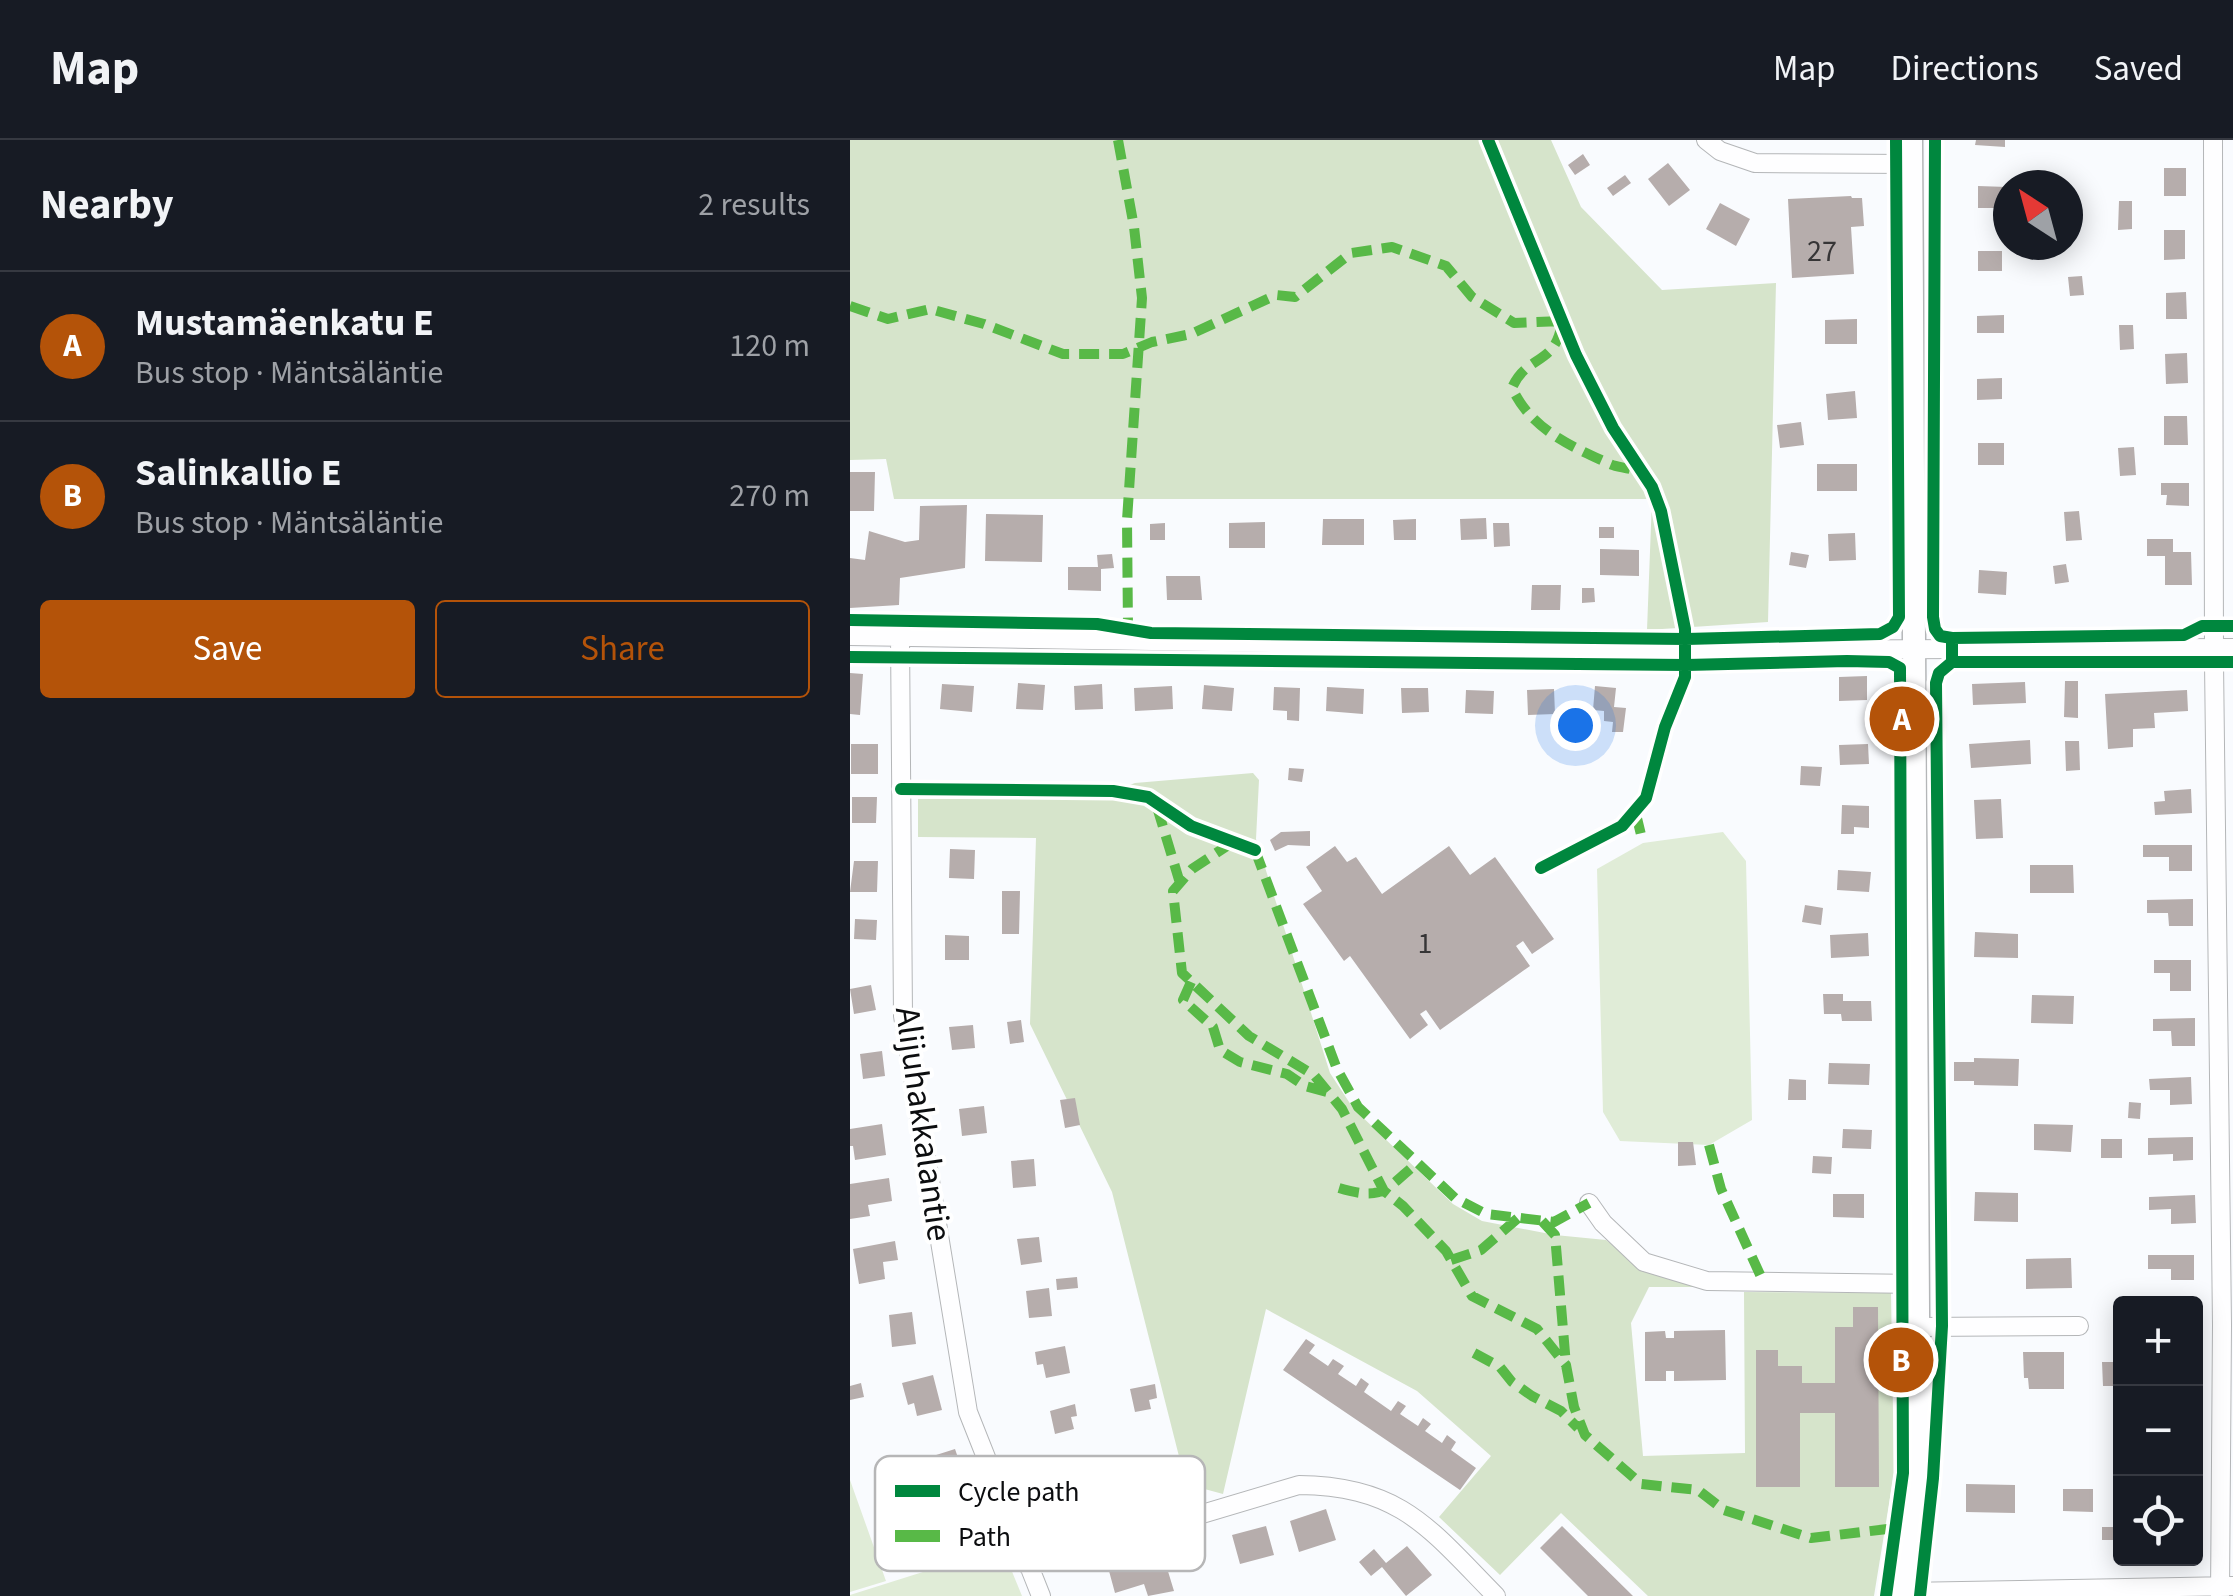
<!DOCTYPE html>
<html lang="en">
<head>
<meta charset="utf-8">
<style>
  body { margin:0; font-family:"Source Sans 3",sans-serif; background:#242831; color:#f1f3f6 }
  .controls { position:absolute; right:30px; bottom:30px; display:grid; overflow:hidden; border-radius:10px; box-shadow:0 5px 25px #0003 }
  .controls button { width:90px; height:90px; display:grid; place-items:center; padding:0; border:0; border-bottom:2px solid #363941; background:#171b24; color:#f1f3f6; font:50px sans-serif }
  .compass { position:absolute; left:1143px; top:30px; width:90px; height:90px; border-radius:50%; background:#171b24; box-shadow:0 5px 25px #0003; rotate:324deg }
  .you { position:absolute; left:725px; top:585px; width:35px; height:35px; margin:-25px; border:8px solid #fff; border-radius:50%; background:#1a73e8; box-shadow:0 0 0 15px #1a73e833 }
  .badge { display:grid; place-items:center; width:65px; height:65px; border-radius:50%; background:#b45309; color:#fff; font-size:32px; font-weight:700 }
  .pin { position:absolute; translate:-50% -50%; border:5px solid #fff; box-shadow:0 2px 10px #0006 }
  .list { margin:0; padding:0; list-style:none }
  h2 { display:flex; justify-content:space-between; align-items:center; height:130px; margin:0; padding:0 40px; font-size:42px }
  h2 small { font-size:32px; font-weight:400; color:#9ea1a6 }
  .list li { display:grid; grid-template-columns:65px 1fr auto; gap:30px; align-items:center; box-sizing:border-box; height:150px; padding:0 40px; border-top:2px solid #363941 }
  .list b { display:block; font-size:38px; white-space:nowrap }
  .list p { margin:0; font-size:32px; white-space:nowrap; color:#9ea1a6 }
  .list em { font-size:32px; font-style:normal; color:#9ea1a6 }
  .actions { display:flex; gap:20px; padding:30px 40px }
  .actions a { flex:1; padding:22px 0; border:2px solid #b45309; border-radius:10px; text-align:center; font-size:35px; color:#b45309 }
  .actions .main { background:#b45309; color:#fff }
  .icon { flex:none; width:55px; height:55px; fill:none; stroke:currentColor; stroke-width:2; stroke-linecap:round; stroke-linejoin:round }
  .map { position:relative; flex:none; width:1383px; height:1456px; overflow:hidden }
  header { display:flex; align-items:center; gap:60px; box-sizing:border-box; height:140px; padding:0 50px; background:#171b24; border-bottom:2px solid #363941 }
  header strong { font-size:48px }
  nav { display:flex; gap:55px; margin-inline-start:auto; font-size:35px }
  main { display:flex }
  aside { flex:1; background:#171b24 }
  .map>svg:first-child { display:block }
  .green { fill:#e0ecd7 }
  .forest { fill:#d6e4cb }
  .building { fill:#b6adac }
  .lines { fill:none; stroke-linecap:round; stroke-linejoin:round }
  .minor-casing { stroke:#b4b6b8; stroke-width:20 }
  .tertiary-casing { stroke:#b4b6b8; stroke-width:25 }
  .minor { stroke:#fefeff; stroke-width:18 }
  .tertiary { stroke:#fefeff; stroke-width:22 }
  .quiet { stroke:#58b947; stroke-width:10; stroke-dasharray:20 10; stroke-linecap:butt }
  .cycleway-casing { stroke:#fff; stroke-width:19 }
  .cycleway { stroke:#00873e; stroke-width:12 }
  .labels { text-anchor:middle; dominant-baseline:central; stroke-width:8; stroke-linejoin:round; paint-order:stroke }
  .number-label { font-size:30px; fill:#363536 }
  .street-label { font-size:35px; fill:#0c0d0f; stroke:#fff }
  .key { fill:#fff; stroke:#b6b6b7; stroke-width:2.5 }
  .key-label { font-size:28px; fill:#0c0d0f }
</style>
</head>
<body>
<header>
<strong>Map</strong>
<nav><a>Map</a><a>Directions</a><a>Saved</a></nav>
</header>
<main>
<aside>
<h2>Nearby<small>2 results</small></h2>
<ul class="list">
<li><span class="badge">A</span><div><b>Mustamäenkatu E</b><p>Bus stop · Mäntsäläntie</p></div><em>120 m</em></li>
<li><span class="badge">B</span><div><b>Salinkallio E</b><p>Bus stop · Mäntsäläntie</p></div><em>270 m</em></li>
</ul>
<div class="actions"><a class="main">Save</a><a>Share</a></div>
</aside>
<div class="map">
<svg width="1383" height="1456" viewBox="0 0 1383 1456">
  <rect width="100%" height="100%" fill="#f9fbfe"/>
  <!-- green -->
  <path class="green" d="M873,692l23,29 6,259 -43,25 -89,-4 -17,-29 -6,-243 46,-26z
    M0,1340l36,101 -36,11z
    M152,1407l20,49h-172v-1z"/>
  <!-- forest -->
  <path class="forest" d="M0,0h701l30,67 81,83 114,-7 -8,339 -121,8 5,-131h-758l-8,-40 -36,1z
    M403,633l6,7 -3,59 74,234 23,35 100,96 29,17 73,14 51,5 34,27 55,20h-46l-18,36 12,133 102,-3 -1,-161 147,1 3,180 -20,123h-226l-87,-83 -61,62 -61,-58 52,-61 -74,-65 -151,-82 -43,185 -37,-10 -74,-292 -82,-168 6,-186 -118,-1v-38l177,-1 40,-15z"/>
  <!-- building -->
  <path class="building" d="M1126,0h29v7l-30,-2z
    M733,14l7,11 -15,10 -7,-10z
    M818,23l22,27 -21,16 -21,-27z
    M1314,28h22v28h-22z
    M775,35l6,8 -18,13 -6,-8z
    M1128,46l29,1v21h-29z
    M1001,56l1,2h10l2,28 -13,1 3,47 -62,4 -4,-79z
    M1269,61h13v28l-14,1z
    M870,63l30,16 -14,27 -30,-17z
    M1314,90h21v29l-21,1z
    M1128,111h24v20h-24z
    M1232,136l2,19 -14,1 -2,-19z
    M1336,152l1,27h-21v-26z
    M1154,175v18h-27v-17z
    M1007,179v25h-32v-24z
    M1269,185h14l1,24 -14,1z
    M1337,213l1,30 -22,1 -1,-30z
    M1152,238v21l-25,1v-21z
    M1005,251l2,27 -29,2 -2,-26z
    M1314,276h23l1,29h-24z
    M951,282l3,23 -24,3 -3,-23z
    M1128,303h26v22h-26z
    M1284,307l2,28 -16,1 -2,-28z
    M967,324h40v27h-40z
    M0,332h25l-1,39h-24z
    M1311,343h28v23l-23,-1 1,-10h-6z
    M117,365l-2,63 -65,10 -1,27 -49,3v-50l15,2 4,-29 36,11 14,-2 1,-34z
    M1229,371l3,29 -16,1 -2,-29z
    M136,374l57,1 -1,47 -57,-1z
    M636,378l1,21 -26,1 -1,-21z
    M473,379h41v26h-42z
    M566,379v21h-22l-1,-20z
    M415,382v26h-36v-25z
    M315,383v17h-15v-16z
    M643,383h16l1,23 -16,1z
    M749,387h15v11h-15z
    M1005,393l1,27 -27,1 -1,-27z
    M1297,399h26v13h18l1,33h-27v-29h-18z
    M750,409l39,1v26l-39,-1z
    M941,412l18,3 -3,13 -17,-3z
    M262,414l2,14 -13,1v22l-33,-1v-23h30l-1,-12z
    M1216,424l3,18 -14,2 -2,-18z
    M1129,430l28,2 -1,23 -28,-2z
    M316,436h34l2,24h-35z
    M682,445h29l-1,25h-29z
    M732,448h12l1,14 -13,1z
    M0,533l13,1 -3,41 -10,-1z
    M1017,536v24l-28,1v-24z
    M1215,541h13v37l-14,-1z
    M1175,542l1,21 -53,2 -1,-21z
    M168,543l27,2 -2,25 -27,-1z
    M92,544l32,2 -2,26 -32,-3z
    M252,544l1,25 -28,1 -1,-24z
    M354,545l30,3 -2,23 -30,-2z
    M322,546l1,23 -38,2 -1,-23z
    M745,546l21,2 -2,19 12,1 -3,24h-11l1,-10 -9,-1v-10l-11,-1z
    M424,547l26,1 -1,33 -12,-1v-9l-14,-1z
    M477,547l37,2 -1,25 -37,-3z
    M551,548h27l1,24 -27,1z
    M704,549l1,25 -27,1 -1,-25z
    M616,550l28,1 -1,23 -28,-1z
    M1337,550l1,21 -34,2 1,15 -22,1v18l-25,2 -3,-55z
    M1180,600l1,24 -60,4 -2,-24z
    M1215,601h14l1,29 -14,1z
    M1,604h27v30h-27z
    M1018,604l1,20 -29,1 -1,-20z
    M951,626l21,1 -2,19 -20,-1z
    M439,628l15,1 -2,13 -14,-2z
    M1341,649l1,24 -37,2 -1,-13 11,-1 -1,-10z
    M2,657h25l-1,26h-24z
    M1151,659l2,39 -27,1 -2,-39z
    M992,665l27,1v22l-15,-1v7h-13z
    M460,691v15l-22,-1 -13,6 -5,-11 11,-8z
    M1293,705h49v26h-23v-14h-26z
    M485,706l12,16 9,-5 26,37 67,-48 21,29 25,-18 59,82 -22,15 -9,-13 -7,5 14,20 -90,64 -14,-20 -6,4 8,11 -18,14 -60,-83 -6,5 -41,-57 19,-13 -16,-24z
    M100,709l25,1 -1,29 -25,-1z
    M4,721h24l-1,31h-27z
    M1180,725h43l1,28h-44z
    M988,730l33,2 -2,20 -32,-2z
    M152,751h18l-1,43h-17z
    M1343,759v27h-24l-1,-13h-21v-13z
    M955,765l18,3 -2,17 -19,-3z
    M5,779l22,1 -1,20 -22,-1z
    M1125,792l43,2v24l-44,-1z
    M1018,793l1,23 -38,2 -1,-23z
    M95,795l24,1v24h-24z
    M1304,820h37v31h-21v-18h-16z
    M21,845l5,25 -22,4 -4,-25z
    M973,854h20v7h28l1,20h-30l-1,-7h-17z
    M1182,855l42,1 -1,28 -42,-1z
    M1345,878v28h-23l-1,-15h-18v-12z
    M171,880l3,22 -14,2 -3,-22z
    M123,885l2,23 -23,2 -3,-23z
    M32,911l3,25 -22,3 -3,-25z
    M1124,918l45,1 -1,27 -44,-1v-4h-20v-19h20z
    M979,923l41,1 -1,21 -41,-1z
    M1341,937l1,27 -22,1v-15h-20l-1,-11z
    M939,939l17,1v20h-18z
    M225,958l5,27 -15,3 -5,-28z
    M1279,962l12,1 -1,16 -12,-1z
    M134,966l3,27 -25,3 -3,-27z
    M32,984l4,31 -31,5 -2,-14h-3v-17z
    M1184,984l39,1 -2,27 -37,-2z
    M993,989l29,1 -1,19 -29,-1z
    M1343,997v23l-20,1v-7l-25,1v-17z
    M1251,999h21v19h-21z
    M828,1002h15l3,23 -18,1z
    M963,1016l19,1 -1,17 -19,-1z
    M184,1019l2,27 -23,2 -2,-27z
    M39,1038l3,23 -24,4 2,11 -20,3v-35z
    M1125,1052l43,1v29l-44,-1z
    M983,1054h31v24l-31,-1z
    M1345,1055l1,28 -25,1v-15l-22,1v-13z
    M189,1097l3,25 -21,3 -4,-26z
    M45,1101l3,19 -15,2 2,17 -26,5 -6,-35z
    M1298,1115h46v25h-23v-11h-23z
    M1221,1118l1,30 -46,1v-30z
    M227,1137l1,11 -21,2 -1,-11z
    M199,1148l3,28 -23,2 -3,-27z
    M1003,1167h25l1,180h-44v-74h-35v74h-44v-137h22v16h24v17h33v-56h18z
    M62,1172l4,32 -24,3 -3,-32z
    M875,1190l1,50 -52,1v-10h-8v10h-21v-49l20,-1 1,7h8v-7z
    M456,1199l9,6 -6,8 19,13 5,-7 11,7 -6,8 18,12 5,-8 8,6 -5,8 27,19 7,-10 8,5 -6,8 18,12 5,-8 8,6 -6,7 17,12 5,-8 9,7 -5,8 25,18 -16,22 -177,-120z
    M215,1206l5,27 -24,5 -3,-14 -6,1 -2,-13z
    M1173,1212h41v37h-35l-1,-11h-4z
    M1252,1222h14v24h-13z
    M83,1235l9,35 -25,6 -3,-13 -6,2 -6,-22z
    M11,1243l3,14 -14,3v-14z
    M305,1244l2,14 -8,2 2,9 -16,3 -5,-23z
    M225,1264l2,12 -6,1 3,12 -19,5 -5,-23z
    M105,1309l9,26 -22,7 -9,-26z
    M1116,1344l49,1v28l-49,-1z
    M1213,1349h30v23l-30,-1z
    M476,1369l10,31 -37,12 -9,-31z
    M416,1386l8,29 -34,9 -8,-29z
    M712,1386l71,70h-45l-48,-48z
    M1252,1387h18v13h-18z
    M557,1406l25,29 -26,21 -24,-29 -11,9 -12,-14 15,-13 12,14z
    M313,1415l11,36 -26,5 -4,-12 -29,9 -6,-22z"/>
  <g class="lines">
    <!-- minor casing -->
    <g class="minor-casing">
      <path id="minor" d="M856,0l14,11 35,12 156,1
        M1363,0l1,522 8,663 -2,271
        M0,496l836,14 547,-2
        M50,496l3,380 65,396 73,184
        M739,1063l14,20 41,39 63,19 209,3
        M1068,1187l161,-1
        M178,1426l271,-81c102,1 131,44 197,111
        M1054,1452l329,-6"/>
    </g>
    <!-- tertiary casing -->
    <g class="tertiary-casing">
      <path id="tertiary" d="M1053,1456l16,-119 -8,-1337"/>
    </g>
    <!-- minor -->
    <use href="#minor" class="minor"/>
    <!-- tertiary -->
    <use href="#tertiary" class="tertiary"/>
    <!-- quiet -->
    <path class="quiet" d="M268,0l16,87 8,71 -15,222 1,109
      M0,166l38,13 42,-10 54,15 79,30h60l29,-12 39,-8 85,-39 19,2 56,-44 41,-6 54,19 26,31 42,26 48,-2c-5,45 -36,33 -50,67 19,41 58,58 98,76 9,4 20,3 29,9
      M307,667l23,76
      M786,674l7,29
      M383,702l-41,27 -19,22 9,82 67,63 65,39 28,34 42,82 19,15 43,45 26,45 65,33 29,36 8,42 11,28 56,49 57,6 26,20 87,28 85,-10
      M405,710l82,219 21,38 97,91 31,16 68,8 35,-19
      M341,842l-8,18 30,27 7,23 20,12 47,12 18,12 26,7
      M859,1005l12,44 41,90
      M489,1048c44,13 46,2 78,-25
      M692,1081l13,14 11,130
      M601,1120l30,-10 37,-32
      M624,1213l26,14 12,15 20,14 29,15 17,17"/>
    <!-- cycleway casing -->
    <g class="cycleway-casing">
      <path id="cycleway" d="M638,0l88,215 37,73 39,59 9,24 24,118v48l-20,50 -19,71 -24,28 -81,42
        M0,480l247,4 54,9 535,6 194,-5 13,-7 6,-10 -3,-477
        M1102,498l232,-3 18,-9h31
        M0,517l836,8 161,-4 42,1 11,6 3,805 -17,123
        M1102,522h281
        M51,649l212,2 35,6 43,29 64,24
        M1070,1456l13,-118 9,-152 -6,-643 3,-10 13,-11v-24l-12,-2 -5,-7 -2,-12 2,-477"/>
    </g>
    <!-- cycleway -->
    <use href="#cycleway" class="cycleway"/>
  </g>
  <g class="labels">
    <!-- number labels -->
    <g class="number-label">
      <text x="972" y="111">27</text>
      <text x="575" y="803">1</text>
    </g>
    <!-- street labels -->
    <g class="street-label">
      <text transform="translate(73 984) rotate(82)">Alijuhakkalantie</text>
    </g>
  </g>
  <!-- legend -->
  <rect x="25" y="1316" width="330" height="115" rx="15" class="key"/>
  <rect x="45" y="1345" width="45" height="12" fill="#00873e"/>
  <rect x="45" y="1390" width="45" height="12" fill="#58b947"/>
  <g class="key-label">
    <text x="108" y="1361">Cycle path</text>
    <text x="108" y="1406">Path</text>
  </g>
</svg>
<div class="controls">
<button>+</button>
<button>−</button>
<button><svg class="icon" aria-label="locate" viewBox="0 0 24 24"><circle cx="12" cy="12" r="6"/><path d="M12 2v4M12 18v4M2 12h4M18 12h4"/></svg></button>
</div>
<svg class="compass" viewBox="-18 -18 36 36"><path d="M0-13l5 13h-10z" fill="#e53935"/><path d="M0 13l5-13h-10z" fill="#9ea1a6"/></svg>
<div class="you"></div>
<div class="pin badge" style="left:1052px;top:579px">A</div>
<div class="pin badge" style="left:1051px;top:1220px">B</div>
</div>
</main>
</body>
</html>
